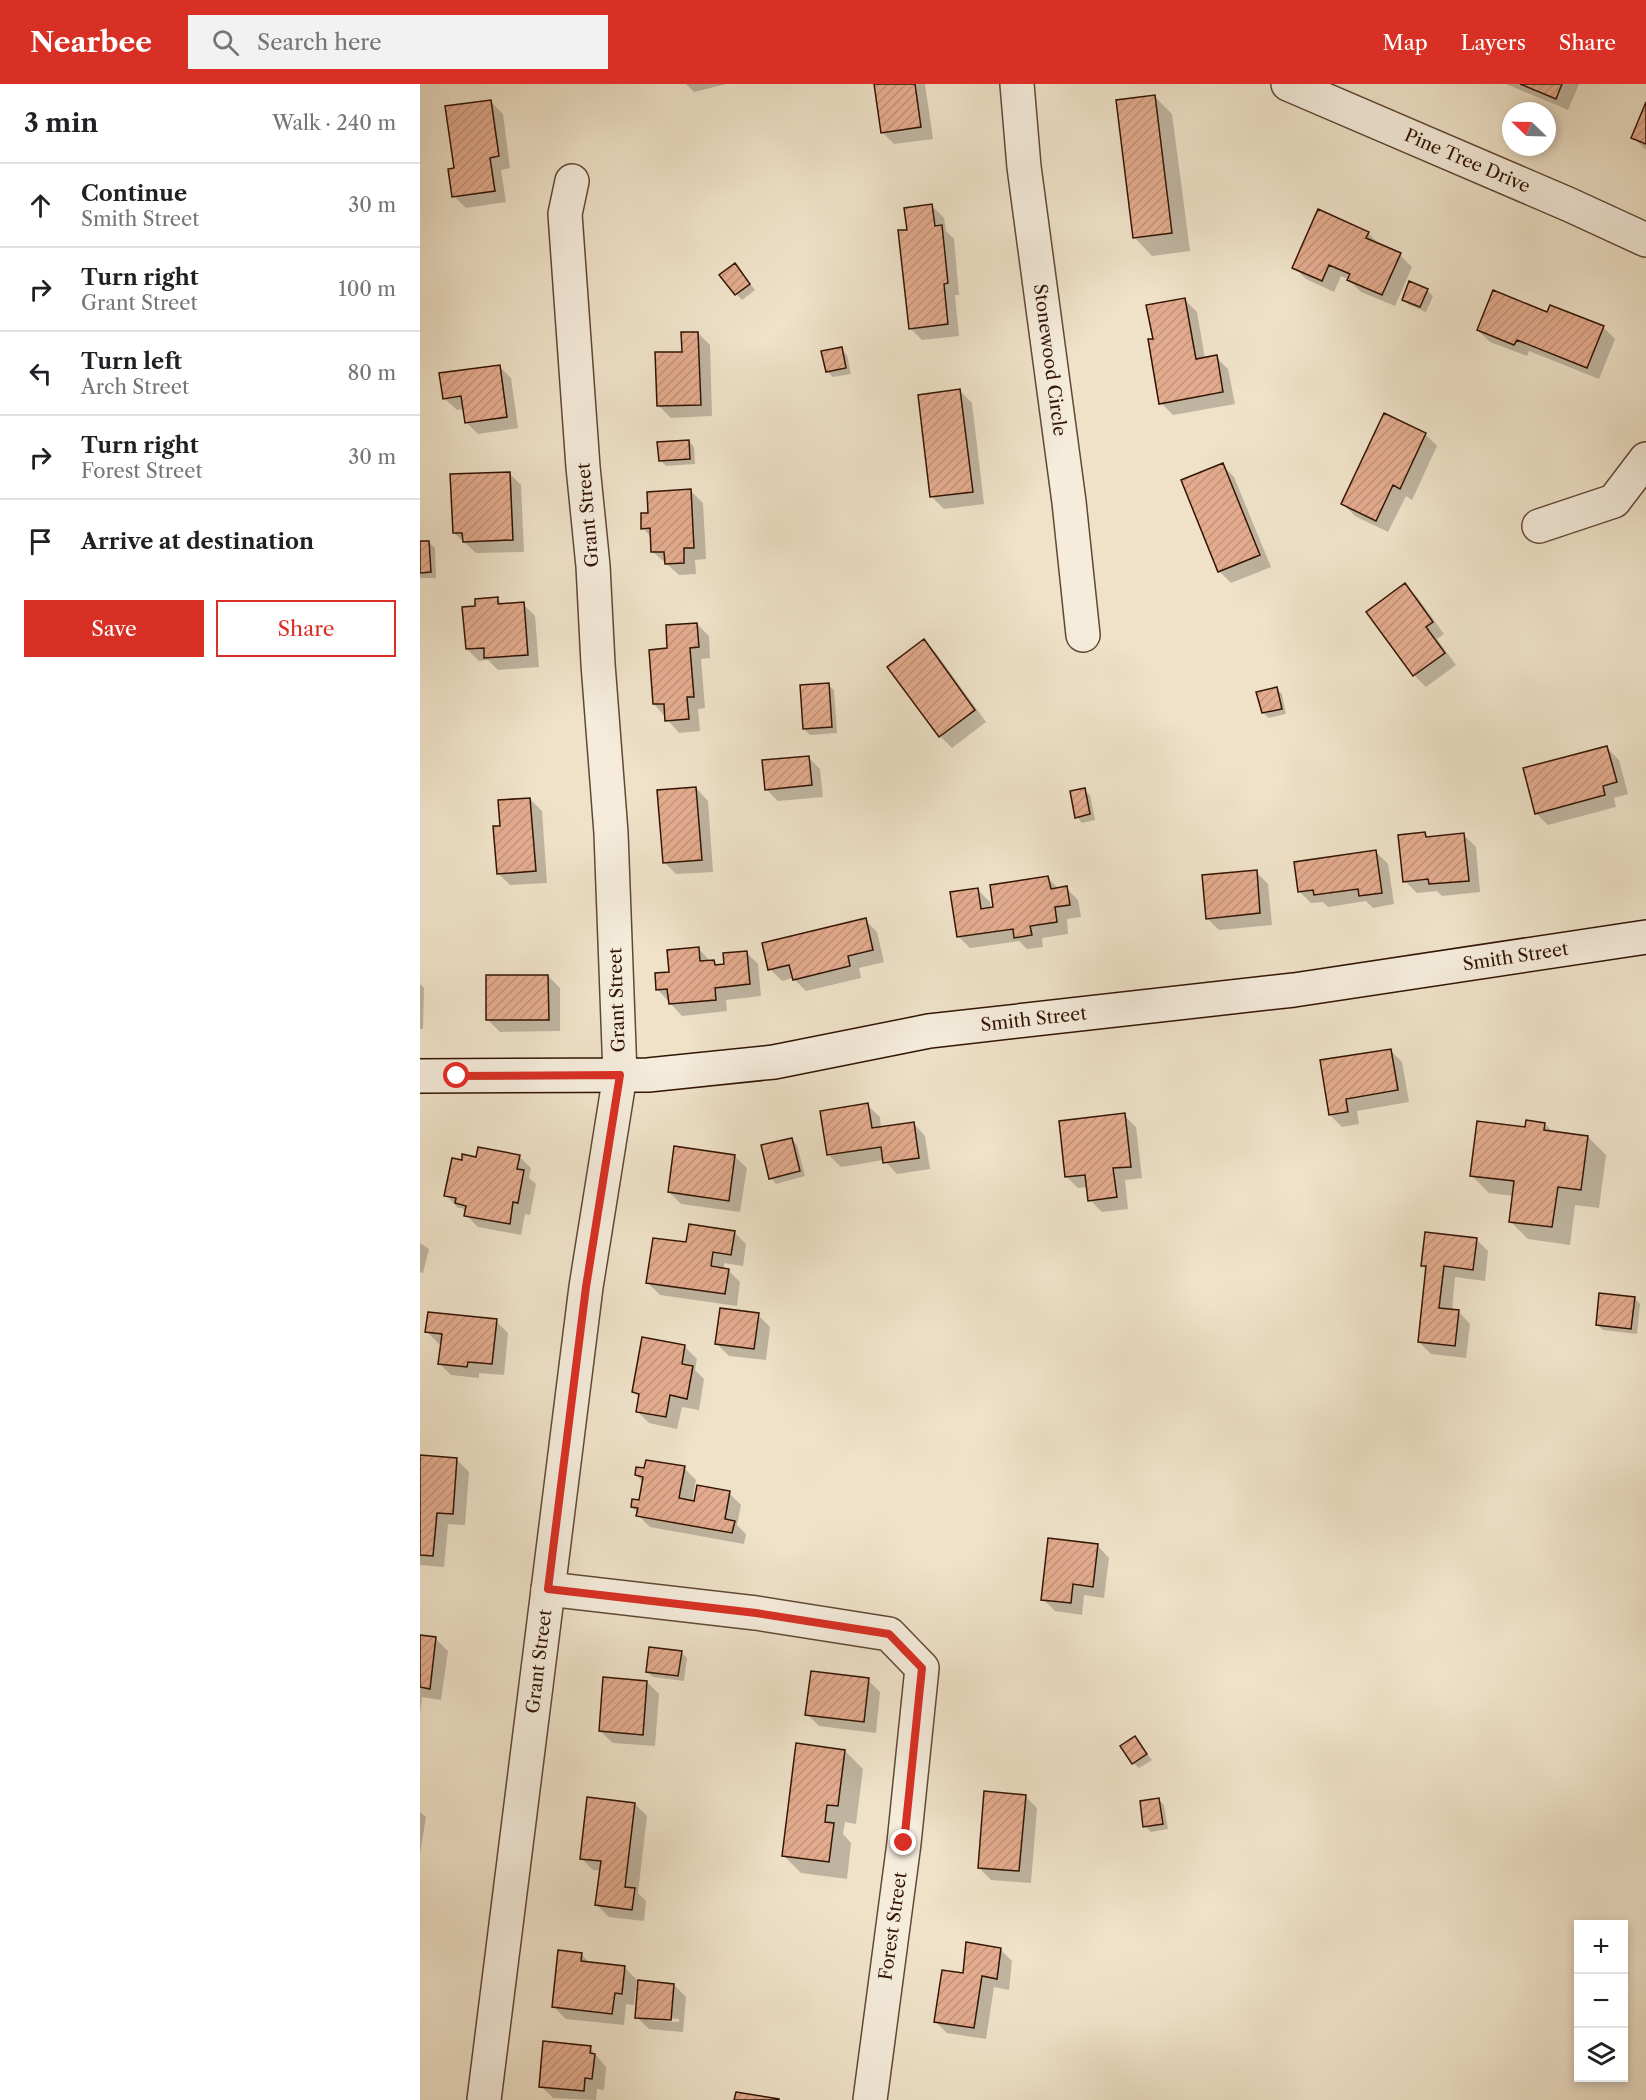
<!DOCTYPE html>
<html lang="en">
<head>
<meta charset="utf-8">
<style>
  body { margin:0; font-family:"Libre Caslon Text",serif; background:#f2f2f2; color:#202124 }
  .controls { position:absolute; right:18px; bottom:18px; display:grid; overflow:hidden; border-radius:0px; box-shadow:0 3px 9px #0003 }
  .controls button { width:54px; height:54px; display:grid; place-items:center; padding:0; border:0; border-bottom:2px solid #e0e0e0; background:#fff; color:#202124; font:30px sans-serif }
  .compass { position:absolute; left:1082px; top:18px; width:54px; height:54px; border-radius:50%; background:#fff; box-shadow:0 3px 9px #0003; rotate:293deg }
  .stop { position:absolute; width:18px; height:18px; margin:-14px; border:4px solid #d93025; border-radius:50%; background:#fff }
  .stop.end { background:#d93025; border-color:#fff; box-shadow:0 2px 6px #0008 }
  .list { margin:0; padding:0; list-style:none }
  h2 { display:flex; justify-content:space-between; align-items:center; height:78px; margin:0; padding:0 24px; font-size:26px }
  h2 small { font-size:20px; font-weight:400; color:#757577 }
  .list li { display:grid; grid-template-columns:39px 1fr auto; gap:18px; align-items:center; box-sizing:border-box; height:84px; padding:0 24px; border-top:2px solid #e0e0e0 }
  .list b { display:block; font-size:22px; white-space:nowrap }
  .list p { margin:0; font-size:20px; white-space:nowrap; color:#757577 }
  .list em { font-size:20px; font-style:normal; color:#757577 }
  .actions { display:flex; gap:12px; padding:18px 24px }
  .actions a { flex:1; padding:14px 0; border:2px solid #d93025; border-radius:0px; text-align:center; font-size:21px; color:#d93025 }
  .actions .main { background:#d93025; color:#fff }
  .icon { flex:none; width:33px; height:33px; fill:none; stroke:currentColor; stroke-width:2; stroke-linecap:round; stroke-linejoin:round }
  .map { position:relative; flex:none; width:1226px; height:2016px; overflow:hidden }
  header { display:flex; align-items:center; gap:36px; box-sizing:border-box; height:84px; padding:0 30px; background:#d93025; color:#fff }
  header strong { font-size:28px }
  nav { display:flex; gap:33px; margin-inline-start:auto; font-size:21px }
  .search { width:420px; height:54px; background:#f2f2f2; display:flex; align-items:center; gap:15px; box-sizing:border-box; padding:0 21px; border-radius:0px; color:#757577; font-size:22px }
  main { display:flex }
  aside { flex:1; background:#fff }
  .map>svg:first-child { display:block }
  .shadow { fill:#0003; fill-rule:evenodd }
  .building { fill:url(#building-hatch); stroke:#321403; stroke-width:1.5 }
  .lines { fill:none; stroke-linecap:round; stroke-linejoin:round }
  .street-casing { stroke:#614834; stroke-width:36 }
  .secondary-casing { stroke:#321403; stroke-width:36 }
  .street { stroke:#f5ecdc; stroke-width:33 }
  .secondary { stroke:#f5ecdc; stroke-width:33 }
  .route { stroke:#d93025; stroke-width:8 }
  .labels { text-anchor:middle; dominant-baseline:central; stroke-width:6; stroke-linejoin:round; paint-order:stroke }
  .street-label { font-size:18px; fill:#321403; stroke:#f5ecdc }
</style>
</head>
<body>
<header>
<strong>Nearbee</strong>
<div class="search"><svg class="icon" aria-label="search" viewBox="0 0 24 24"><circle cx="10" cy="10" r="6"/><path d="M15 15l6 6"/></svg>Search here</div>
<nav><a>Map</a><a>Layers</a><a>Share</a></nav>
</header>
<main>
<aside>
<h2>3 min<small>Walk · 240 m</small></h2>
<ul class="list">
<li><svg class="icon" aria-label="ahead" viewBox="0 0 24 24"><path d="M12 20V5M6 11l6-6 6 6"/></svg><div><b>Continue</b><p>Smith Street</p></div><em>30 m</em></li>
<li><svg class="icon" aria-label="right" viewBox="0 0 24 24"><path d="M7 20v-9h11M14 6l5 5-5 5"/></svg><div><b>Turn right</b><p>Grant Street</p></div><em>100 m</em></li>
<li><svg class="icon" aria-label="left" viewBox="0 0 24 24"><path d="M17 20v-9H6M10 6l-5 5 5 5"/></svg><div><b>Turn left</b><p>Arch Street</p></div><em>80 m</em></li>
<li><svg class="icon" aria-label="right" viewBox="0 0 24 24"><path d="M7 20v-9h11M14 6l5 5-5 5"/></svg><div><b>Turn right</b><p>Forest Street</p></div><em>30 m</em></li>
<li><svg class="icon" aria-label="arrive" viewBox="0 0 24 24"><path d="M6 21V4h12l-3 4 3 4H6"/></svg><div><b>Arrive at destination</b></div></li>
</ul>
<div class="actions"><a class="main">Save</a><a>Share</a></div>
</aside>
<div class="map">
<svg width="1226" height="2016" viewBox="0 0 1226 2016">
  <defs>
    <pattern id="building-hatch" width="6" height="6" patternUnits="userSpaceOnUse" patternTransform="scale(1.5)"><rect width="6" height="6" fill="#e4ac8f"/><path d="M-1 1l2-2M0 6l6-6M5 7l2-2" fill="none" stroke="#c4937a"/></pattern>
  </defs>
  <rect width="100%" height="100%" fill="#efe2c9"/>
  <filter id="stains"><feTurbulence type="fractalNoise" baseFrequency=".00333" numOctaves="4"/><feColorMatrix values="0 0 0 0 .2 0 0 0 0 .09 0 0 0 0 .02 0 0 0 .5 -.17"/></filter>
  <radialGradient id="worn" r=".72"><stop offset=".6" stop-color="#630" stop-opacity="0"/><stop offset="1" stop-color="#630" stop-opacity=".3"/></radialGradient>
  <!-- shadow -->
  <path class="shadow" d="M266,0h40l-32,8z
    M455,0h50l8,55 -39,5 -12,-12z
    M1086,0h73l-11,26z
    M734,12l18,18 18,137 -38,5 -18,-19z
    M71,18l12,12 7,54 -9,2 5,32 -40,6 -12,-12 1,-26z
    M1226,22v44l-13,-13z
    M512,122l12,12 2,13 8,8 5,56h-4l4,41 -37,4 -12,-12 -2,-97z
    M948,149l12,12 20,10 12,12 -17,39 -34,-14 -13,-13 -7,-3 -7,16 -28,-13 -12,-12z
    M320,187l15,19 -13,10 -6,-6z
    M1007,206l6,6 -7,16 -17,-7 -6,-6z
    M764,215l13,13 8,47 11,-2 12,12 7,35 -62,11 -12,-12 -7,-63z
    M1128,230l55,13 12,12 -16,40 -70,-28 -2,5 -37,-14 -12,-12z
    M278,249l12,12 2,71 -41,2 -12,-12 24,-53z
    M421,265l6,6 4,19 -18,3 -6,-6z
    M79,282l12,12 7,50 -40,6 -12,-12 -2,-13 -7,1 -13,-12z
    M540,307l12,12 12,101 -40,5 -12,-12z
    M1005,350l12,12 -25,54 -6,-4 -18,36 -33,-16 -12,-12z
    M269,357l5,6 1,17 -29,2 -6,-6z
    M802,381l12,12 37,90 -40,16 -12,-12z
    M89,389l12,12 3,67 -48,1 -22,-20z
    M271,407l12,12 3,56 -11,1 1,14 -17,1 -26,-23 -1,-14 -9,-10 7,-14z
    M0,458h9l6,6 1,30h-16z
    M985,501l12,12 27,37 -7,5 19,26 -30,22 -12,-12 -46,-62z
    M77,515l7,6 19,-1 12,12 4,51 -41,3 -10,-10 -9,1 -12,-12 10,-41z
    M277,540l12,12 1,22 -9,1 4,49 -7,1 2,22 -21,2 -25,-29 15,-54z
    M504,557l12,12 50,69 -34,26 -12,-12z
    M408,601l6,5 3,43 -27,2 -6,-6z
    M856,604l6,6 4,20 -17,4 -6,-5z
    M1187,664l12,12 9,34 -14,4 2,9 -68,18 -12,-12z
    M388,673l12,12 3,28 -45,4 -12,-12z
    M276,704l12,13 5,71 -37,2 -12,-12z
    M664,706l6,5 5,25 -13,3 -5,-6z
    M110,715l12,12 5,72 -37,2 -12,-12 3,-46z
    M1004,750l5,4 35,-3 12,12 4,45 -38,4 -5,-5 -20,2 -12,-12z
    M956,768l12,12 6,40 -21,4 -7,-7 -38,6 -5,-5 -12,1 -12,-12z
    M836,788l12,12 4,41 -53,5 -12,-12z
    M628,794l11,11 7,-1 12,12 3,17 -14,2 1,15 -26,4 1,9 -16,2 -8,-8 -49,7 -12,-12 20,-46 12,12 1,7z
    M445,836l12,12 7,30 -25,6 2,10 -55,13 -13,-13 -11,3 -12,-12z
    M278,864l13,14h3l5,4h7l20,-14 12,12 3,32 -35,4 1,11 -45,5 -24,-26 12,-16z
    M128,892l12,12v43l-60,1 -12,-12z
    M0,900l4,4 -1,41h-3z
    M970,966l12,12 7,40 -52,9 2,13 -17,3 -12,-12z
    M447,1021l13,12 1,11 32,-5 12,13 5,33 -33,5 -13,-14 -43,7 -12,-12z
    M704,1031l12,12 6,51 -17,2 3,29 -26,3 -12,-12 -2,-13 -10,1 -12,-12z
    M1125,1040l8,8 35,5 18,18 -7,53 -24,-3 -5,40 -42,-6 -18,-18 4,-25 -25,-3 -18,-18 55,-46z
    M371,1055l6,6 8,31 -29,8 -5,-6z
    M99,1072l12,12 -2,10 7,6 -6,31 -5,-1 -4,21 -43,-8 -12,-12 1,-2 -5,-5h-4l-12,-13 17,-34z
    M314,1072l13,12 -7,44 -59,-8 -12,-12z
    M314,1148l12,12 -3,22 -19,-3v7h4l12,12 -3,24 -77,-11 -12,-12 39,-39z
    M1056,1155l12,12 -3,30 -30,-4 -3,34h6l12,13 -4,34 -35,-4 -12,-12 8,-72 -5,-5z
    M0,1159l9,6 -6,24 -3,-1z
    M1214,1214l6,6 -3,30 -34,-4 -6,-6z
    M338,1231l12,12 -4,33 -37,-4 -12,-12z
    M76,1237l12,12 -4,42 -25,-2v5l-28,-3 -12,-12 3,-19h-3l-12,-12z
    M223,1255l42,8 12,12 -2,11 9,9 -5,31 -17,-3 -5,22 -28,-6 -12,-12 3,-13 -6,-6z
    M0,1372l37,4 12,12 -4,53 -17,-1 -4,43 -24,-2z
    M264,1384l12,12 -4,22 37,-9 12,12 -4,20 9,9 -2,10 -94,-17 -12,-12v-2l-6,-6 8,-6 3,-19 -7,-7z
    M677,1461l12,13 -5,40 -20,-3 -2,20 -27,-4 -12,-12z
    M0,1552l16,3 12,12 -7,49 -19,-3 -2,17z
    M261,1568l6,6 -3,23 -31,-4 -6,-5z
    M448,1596l12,12 -4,41 -57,-7 -12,-12z
    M227,1598l12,12 -4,52 -42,-3 -13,-12z
    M715,1654l17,22 -13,8 -6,-5z
    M425,1667l18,18 -7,55 -11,-2 -2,12 8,9 -4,36 -46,-6 -18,-18z
    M605,1712l12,12 -6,75 -40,-3 -12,-12z
    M738,1715l6,6 4,24 -17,3 -6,-6z
    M215,1720l12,12 -9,77 8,8 -2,20 -35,-4 -12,-12 4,-34 -8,-1 -12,-12z
    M0,1728l6,5 -6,37z
    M580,1865l12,12 -3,29 -15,-3 -8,52 -39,-6 -12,-12z
    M161,1870l10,10 33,3 13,13 -3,25 -8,-1 -2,21 -58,-6 -12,-12z
    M254,1901l12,12 -3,35 -34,-3 -12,-12zM228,1933l31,2v3l-31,-2z
    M170,1964l16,19 -2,23 -7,-1 -1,11 -43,-2 -12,-12z"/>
  <!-- building -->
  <path class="building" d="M454,0h41l6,43 -40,6z
    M1100,0h42l-6,15z
    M735,11l17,138 -39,5 -17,-138z
    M71,16l8,56 -9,2 5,33 -43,6 -4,-28 6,-1 -9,-62z
    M1226,18v42l-15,-6z
    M512,120l3,22 7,-1 6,58 -4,1 4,40 -39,5 -11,-99h9l-3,-22z
    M898,125l51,23 -3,6 35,15 -19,42 -35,-15 3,-6 -21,-9 -7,16 -30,-13z
    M315,179l15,21 -15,11 -16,-20z
    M989,197l19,8 -8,18 -18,-7z
    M1073,206l54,22 3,-7 54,21 -17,42 -70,-28 -3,5 -37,-15z
    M765,214l11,61 21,-4 6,37 -64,12 -11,-65h5l-7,-34z
    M261,248h17l3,73 -44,1 -2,-54h27z
    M422,263l4,21 -20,4 -5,-21z
    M80,281l7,52 -42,6 -4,-27 -18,3 -4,-26z
    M540,305l13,103 -43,5 -12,-102z
    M964,329l42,20 -26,56 -7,-4 -17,36 -35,-17z
    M269,356l1,19 -31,2 -2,-19z
    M803,379l37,92 -42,17 -37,-92z
    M90,388l3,68 -50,2 -1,-9h-9l-3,-59z
    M271,405l3,59h-10v15l-19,1 -1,-12h-13l-1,-24 -9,1v-16h7l-1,-21z
    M0,457h9l2,31 -11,1z
    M985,499l28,39 -7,5 19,26 -32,23 -47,-64z
    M78,513v7l26,-2 4,53 -44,3v-10l-18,1 -4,-42 13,-1v-7z
    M277,539l2,24 -9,1 4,49h-7l2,22 -24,2 -1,-17h-11l-4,-54 18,-2 -1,-23z
    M504,555l51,71 -36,27 -52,-70z
    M409,599l3,44 -29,2 -3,-44z
    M857,603l5,22 -20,4 -6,-21z
    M1187,662l10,36 -14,4 2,9 -70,19 -12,-46z
    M389,672l3,29 -47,5 -3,-30z
    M276,703l6,73 -39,3 -6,-73z
    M665,704l5,26 -15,4 -5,-27z
    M110,714l6,73 -39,3 -4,-48h7l-2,-26z
    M1005,748l1,5 38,-4 5,48 -40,3 -1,-5 -25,3 -5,-47z
    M956,766l6,43 -23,3 -1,-7 -44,6 -1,-5 -15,2 -4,-30z
    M837,786l3,43 -54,6 -4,-44z
    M628,792l3,13 16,-3 3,19 -15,2 2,15 -27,4 2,9 -18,3 -1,-9 -56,8 -7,-45 28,-4 3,21 12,-2 -3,-22z
    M446,834l7,32 -25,6 2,10 -57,14 -4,-15 -21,5 -6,-27z
    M279,863l1,14 14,-1 1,5 9,-1 -1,-11 24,-2 3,33 -35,4 1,12 -47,4 -2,-15 -11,1 -1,-17 14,-1 -2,-22z
    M66,891h62l1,45h-63z
    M971,965l7,41 -52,9 2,13 -19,3 -9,-55z
    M448,1019l4,25 42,-6 5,36 -36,5 -2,-16 -54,8 -7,-44z
    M705,1029l6,54 -18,1 4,29 -29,4 -3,-26 -20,2 -6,-56z
    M1106,1036l19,3 -1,7 44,6 -7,54 -23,-3 -6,40 -43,-5 5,-41 -44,-5 7,-55 48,6z
    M372,1054l8,33 -31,8 -8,-34z
    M254,1062l61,9 -6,46 -61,-9z
    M58,1063l42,8 -3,14 7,1 -6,33 -5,-1 -3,22 -46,-8 2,-10 -11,-3 1,-5 -12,-2 8,-38 10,2v-6l14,3z
    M269,1140l46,7 -4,24 -18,-3 -2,14 18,3 -4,25 -79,-11 7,-45 33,4z
    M1005,1148l52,6 -4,32 -29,-4 -5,42 20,2 -4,36 -37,-4 8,-76h-5z
    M1179,1209l36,4 -4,32 -35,-4z
    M300,1224l39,5 -5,36 -39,-5z
    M8,1228l69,7 -5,45 -24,-2 -1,5 -29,-3 4,-30 -17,-2z
    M222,1253l43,8 -3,19 11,2 -6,33 -17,-4 -4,22 -30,-5 3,-18 -7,-2z
    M0,1371l37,3 -4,56 -16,-1 -4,43 -13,-1z
    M226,1376l39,6 -6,32 15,3 3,-16 33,6 -5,28 10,2 -3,12 -96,-17 2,-8 -7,-1 1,-8 7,1 4,-23 -8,-2 1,-8 8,1z
    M628,1454l50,6 -5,43 -20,-3 -2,19 -30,-3z
    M0,1551l16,2 -6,52 -10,-2z
    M229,1563l33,4 -4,25 -32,-4z
    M391,1587l58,7 -5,44 -59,-7z
    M183,1593l44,4 -4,54 -44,-4z
    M715,1652l12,18 -15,10 -12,-18z
    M376,1659l49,7 -7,56 -11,-1 -2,17 9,1 -5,39 -47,-6z
    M564,1707l42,4 -7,76 -41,-3z
    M167,1713l48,6 -10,84 10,1 -3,22 -37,-5 6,-44 -21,-2z
    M739,1714l4,26 -20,3 -3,-26z
    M546,1858l35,6 -4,31 -15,-3 -8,52 -40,-6 8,-52 21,3z
    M138,1866l24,3 -1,8 44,5 -3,28 -7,-1 -3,21 -60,-7z
    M218,1896l36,4 -3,36 -36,-2z
    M123,1957l48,5 -1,7 5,1 -3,25 -7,-1 -1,13 -45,-4z
    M316,2008l43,7v1h-45z"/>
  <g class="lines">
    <!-- street casing -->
    <g class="street-casing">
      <g id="street">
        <path id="s1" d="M597,0l7,83 45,335 14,133"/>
        <path id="s2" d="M868,0l282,121 76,35"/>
        <path d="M1119,442l75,-25 32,-42"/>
        <path d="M128,1505l208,24 133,21 33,34 -18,175 -34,257"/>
        <path id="s3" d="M64,2016l102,-813 34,-212 -9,-242 -13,-169 -5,-98 -10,-99 -18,-253 7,-33"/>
      </g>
    </g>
    <!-- secondary casing -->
    <g class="secondary-casing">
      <g id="secondary">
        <path id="s4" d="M0,992l228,-1 126,-13 155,-31 365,-41 352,-53"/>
      </g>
    </g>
    <!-- street -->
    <use href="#street" class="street"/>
    <!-- secondary -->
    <use href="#secondary" class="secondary"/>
  </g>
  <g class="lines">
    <!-- route -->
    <path class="route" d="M37,992l163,-1 -34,212 -38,302 208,24 133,21 33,34 -18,175"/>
  </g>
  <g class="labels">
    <!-- street labels -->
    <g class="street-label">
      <text stroke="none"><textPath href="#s2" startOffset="195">Pine Tree Drive</textPath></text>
      <text stroke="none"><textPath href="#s1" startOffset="278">Stonewood Circle</textPath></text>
      <text transform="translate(168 431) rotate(-95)">Grant Street</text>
      <text stroke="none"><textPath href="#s4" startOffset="1104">Smith Street</textPath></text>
      <text transform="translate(197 916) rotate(-92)">Grant Street</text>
      <text stroke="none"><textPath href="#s4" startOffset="618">Smith Street</textPath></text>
      <text stroke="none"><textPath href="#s3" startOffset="442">Grant Street</textPath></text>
      <text transform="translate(473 1842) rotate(-82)">Forest Street</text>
    </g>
  </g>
  <rect width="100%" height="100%" filter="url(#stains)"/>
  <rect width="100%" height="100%" fill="url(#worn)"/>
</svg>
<div class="controls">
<button>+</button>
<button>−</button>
<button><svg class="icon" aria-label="layers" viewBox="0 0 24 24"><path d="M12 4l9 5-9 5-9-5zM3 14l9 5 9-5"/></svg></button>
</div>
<svg class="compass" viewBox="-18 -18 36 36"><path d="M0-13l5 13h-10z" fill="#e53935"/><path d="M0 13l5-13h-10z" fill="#757577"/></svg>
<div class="stop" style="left:37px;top:992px"></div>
<div class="stop end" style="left:484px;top:1759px"></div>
</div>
</main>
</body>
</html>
